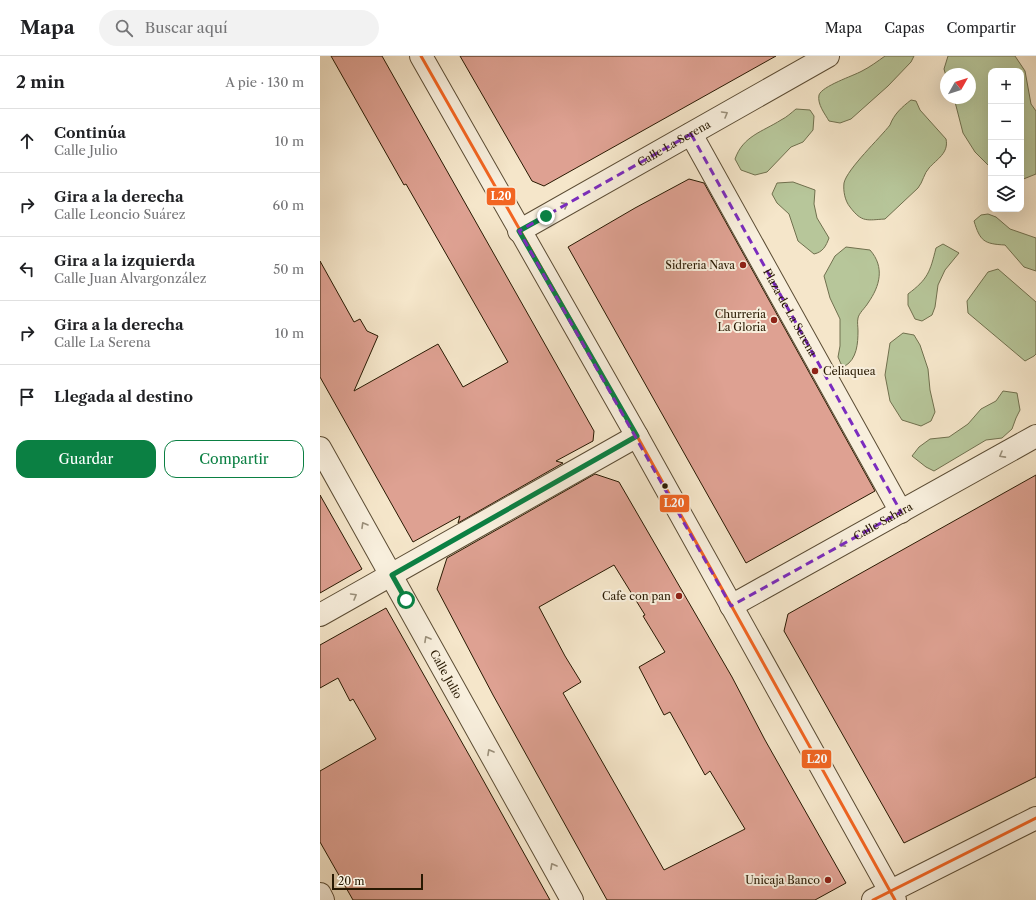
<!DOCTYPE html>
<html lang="es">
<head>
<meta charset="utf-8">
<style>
  body { margin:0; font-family:"Libre Caslon Text",serif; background:#f2f2f2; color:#202124 }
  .controls { position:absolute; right:12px; top:12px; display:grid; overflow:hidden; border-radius:8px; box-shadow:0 4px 16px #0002 }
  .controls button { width:36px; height:36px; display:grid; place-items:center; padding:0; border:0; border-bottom:1px solid #e0e0e0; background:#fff; color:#202124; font:20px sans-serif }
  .compass { position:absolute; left:620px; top:12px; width:36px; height:36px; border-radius:50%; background:#fff; box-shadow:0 4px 16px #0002; rotate:51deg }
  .scale { position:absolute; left:12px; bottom:10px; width:91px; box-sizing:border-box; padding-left:4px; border:2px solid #281902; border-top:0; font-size:11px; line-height:14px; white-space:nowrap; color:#281902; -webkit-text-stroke:3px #f8efdd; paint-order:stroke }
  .stop { position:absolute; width:12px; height:12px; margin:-9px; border:3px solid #0b8043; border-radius:50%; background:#fff }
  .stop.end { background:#0b8043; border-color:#fff; box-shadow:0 1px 4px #0008 }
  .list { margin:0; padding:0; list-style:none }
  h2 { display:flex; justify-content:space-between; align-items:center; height:52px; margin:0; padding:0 16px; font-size:17px }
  h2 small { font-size:13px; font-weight:400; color:#757577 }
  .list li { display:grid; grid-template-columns:26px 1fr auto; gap:12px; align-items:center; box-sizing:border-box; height:64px; padding:0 16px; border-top:1px solid #e0e0e0 }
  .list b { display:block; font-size:15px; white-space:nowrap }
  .list p { margin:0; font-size:13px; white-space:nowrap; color:#757577 }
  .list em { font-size:13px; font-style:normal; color:#757577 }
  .actions { display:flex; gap:8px; padding:12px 16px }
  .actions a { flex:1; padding:9px 0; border:1px solid #0b8043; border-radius:12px; text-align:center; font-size:14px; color:#0b8043 }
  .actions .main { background:#0b8043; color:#fff }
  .icon { flex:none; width:22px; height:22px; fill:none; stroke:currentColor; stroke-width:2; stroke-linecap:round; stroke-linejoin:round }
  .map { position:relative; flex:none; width:716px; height:844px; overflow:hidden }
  header { display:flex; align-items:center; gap:24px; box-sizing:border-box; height:56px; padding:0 20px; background:#fff; border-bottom:1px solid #e0e0e0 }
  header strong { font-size:19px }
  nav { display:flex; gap:22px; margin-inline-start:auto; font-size:14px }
  .search { width:280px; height:36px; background:#f2f2f2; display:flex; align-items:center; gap:10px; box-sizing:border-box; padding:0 14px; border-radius:22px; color:#757577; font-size:15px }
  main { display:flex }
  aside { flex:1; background:#fff }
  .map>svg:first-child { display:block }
  .green { fill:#b7c69a; stroke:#70704e }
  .building { fill:#dea192; stroke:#281902; fill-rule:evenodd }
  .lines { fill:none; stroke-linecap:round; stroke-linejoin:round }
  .minor-casing { stroke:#5b4c34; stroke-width:24 }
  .minor { stroke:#f8efdd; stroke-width:22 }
  .bus-1-casing { stroke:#f8efdd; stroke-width:6 }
  .bus-1 { stroke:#f26522; stroke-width:3 }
  .oneway { stroke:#9a8f7a }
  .route { stroke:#0b8043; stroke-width:5 }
  .marked { fill:none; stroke:#7b2cbf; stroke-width:3; stroke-dasharray:8 5; stroke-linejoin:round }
  .poi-dot { fill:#8f2418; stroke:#f8efdd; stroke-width:1.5 }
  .bus-dot { fill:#281902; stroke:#f8efdd; stroke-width:1.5 }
  .labels { text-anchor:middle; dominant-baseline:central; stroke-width:4; stroke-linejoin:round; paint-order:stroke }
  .street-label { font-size:11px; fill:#281902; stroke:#f8efdd }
  .poi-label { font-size:11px; fill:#281902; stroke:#f8efdd; text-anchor:end }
  .line-badge { stroke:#f8efdd; stroke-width:1.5 }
  .badge-label { font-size:11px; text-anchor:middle; font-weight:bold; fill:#fff }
</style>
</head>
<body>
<header>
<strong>Mapa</strong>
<div class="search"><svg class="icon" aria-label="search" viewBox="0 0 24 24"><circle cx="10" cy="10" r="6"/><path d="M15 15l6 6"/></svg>Buscar aquí</div>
<nav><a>Mapa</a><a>Capas</a><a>Compartir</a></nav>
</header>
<main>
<aside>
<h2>2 min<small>A pie · 130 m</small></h2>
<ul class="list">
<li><svg class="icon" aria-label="ahead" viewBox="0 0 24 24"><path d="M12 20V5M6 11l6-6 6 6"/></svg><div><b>Continúa</b><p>Calle Julio</p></div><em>10 m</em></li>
<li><svg class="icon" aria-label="right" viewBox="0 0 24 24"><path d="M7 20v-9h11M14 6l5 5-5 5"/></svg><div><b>Gira a la derecha</b><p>Calle Leoncio Suárez</p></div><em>60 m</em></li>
<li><svg class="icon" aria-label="left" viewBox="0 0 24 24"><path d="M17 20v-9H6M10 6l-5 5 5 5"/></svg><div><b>Gira a la izquierda</b><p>Calle Juan Alvargonzález</p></div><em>50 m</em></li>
<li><svg class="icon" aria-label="right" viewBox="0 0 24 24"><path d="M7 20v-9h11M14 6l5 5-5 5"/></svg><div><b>Gira a la derecha</b><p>Calle La Serena</p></div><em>10 m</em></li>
<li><svg class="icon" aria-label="arrive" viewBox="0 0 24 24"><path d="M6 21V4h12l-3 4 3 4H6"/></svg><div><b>Llegada al destino</b></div></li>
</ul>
<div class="actions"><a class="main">Guardar</a><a>Compartir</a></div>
</aside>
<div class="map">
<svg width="716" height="844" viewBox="0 0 716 844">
  <rect width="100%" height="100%" fill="#f5e6ca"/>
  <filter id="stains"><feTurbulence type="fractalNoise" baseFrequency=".005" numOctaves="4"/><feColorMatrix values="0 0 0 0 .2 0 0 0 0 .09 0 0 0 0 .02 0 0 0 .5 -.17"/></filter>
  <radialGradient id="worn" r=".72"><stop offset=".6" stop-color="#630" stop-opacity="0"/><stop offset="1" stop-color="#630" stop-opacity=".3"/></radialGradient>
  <!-- green -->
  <path class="green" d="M565,0h29l-3,6 -23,24 -37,33 -11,4 -11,-2c-4,-7 -12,-17 -10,-26 3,-9 34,-19 43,-24 8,-4 16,-10 23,-15z
    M628,0h67l10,15 6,33 5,7v63l-15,6v-109h-30v97l-16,-16 -12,-19 -9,-35h16v-24h-24v2l-2,-7z
    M591,44l5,1 4,9 26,29c3,14 -9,20 -17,29 -5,5 -6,14 -11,20l-33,31c-18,1 -23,4 -35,-12 -5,-6 -7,-16 -6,-24 3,-14 36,-45 46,-58 4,-11 12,-18 21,-25z
    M476,53l14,1 4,6 -1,14 -10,12 -12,5 -24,25 -12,3 -14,-5 -6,-11c8,-23 27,-27 46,-39 6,-3 10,-7 15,-11z
    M473,126l22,8 -1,14 3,14 12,20c-3,8 -6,14 -15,16l-16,-13 -9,-27 -12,-11 -5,-9 5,-11z
    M668,158l8,3 14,12 26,9v33l-12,-4 -19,-22c-21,-1 -25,-4 -31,-24l7,-6z
    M623,188l16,9 -14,17 -7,15 -3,22 -3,8 -10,6 -7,-2 -7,-14v-11c20,-15 22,-22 28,-46z
    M526,191l24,3c15,17 10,36 -2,53 -3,5 -9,10 -10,15 -1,4 0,9 0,13 0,12 -1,28 -13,35l-4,-2 -3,-7 2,-11v-27l-10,-21 -6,-22 11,-20z
    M678,213l38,33v52l-2,2 -9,5 -57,-48 -1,-12 21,-29z
    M583,277l11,2 6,10 8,24 2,21 5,22 -4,9 -10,5 -19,-6 -12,-19 -5,-26 5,-32z
    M683,335l14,2 3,17 -4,8 -4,11 -10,9 -16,2 -52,31 -8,-4 -14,-11 7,-9 11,-8 19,-2 19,-13 13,-15 15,-8z"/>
  <!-- building -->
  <path class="building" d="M11,0h51l212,375 -1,10 -37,20 7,2 -105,60 2,-7 -47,26 -93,-165v-116l34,61 6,-3 7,12 11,5 -24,55 84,-47 25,43 45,-25 -102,-178 -2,1z
    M140,0h316l-232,130 -12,-5z
    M369,123l15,4 171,308 -129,72 -178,-316 67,-39z
    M275,418l24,8 113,195 33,63 81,143 -31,17h-208l-114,-205 -56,-106 10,-31zM294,509l31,50 -2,1 22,36 -26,15 25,48 6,-3 35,63 5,-4 35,58 -81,41 -101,-177 18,-11 -16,-26 -26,-49z
    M716,419v302l-132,66 -120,-212 4,-17z
    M0,439l42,74 -42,24z
    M66,552l87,154 77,138h-197l-33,-58v-71l56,-32 -23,-40 -3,2 -12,-23 -18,10v-43z"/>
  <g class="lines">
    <!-- minor casing -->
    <g class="minor-casing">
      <g id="minor">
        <path d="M101,0l216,380 258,464"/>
        <path id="s1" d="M371,78l210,378"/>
        <path id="s2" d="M199,175l309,-175"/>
        <path id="s3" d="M0,392l252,452"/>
        <path id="s4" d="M411,550l305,-170"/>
        <path d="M0,559l317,-179"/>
        <path d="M0,838l3,6"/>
        <path d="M553,844l163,-82"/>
      </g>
    </g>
    <!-- minor -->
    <use href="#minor" class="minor"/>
    <!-- bus-1 casing -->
    <g class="bus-1-casing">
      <path id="bus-1" d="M101,0l216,380 258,464
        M553,844l163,-82"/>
    </g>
    <!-- bus-1 -->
    <use href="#bus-1" class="bus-1"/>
  </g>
  <!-- one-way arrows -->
  <defs><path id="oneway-chevron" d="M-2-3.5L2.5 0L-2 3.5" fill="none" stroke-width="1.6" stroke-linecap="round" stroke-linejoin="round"/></defs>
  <g class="oneway">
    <use href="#oneway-chevron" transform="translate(405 58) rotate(-30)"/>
    <use href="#oneway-chevron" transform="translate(245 149) rotate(-29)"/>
    <use href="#oneway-chevron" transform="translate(682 399) rotate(151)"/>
    <use href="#oneway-chevron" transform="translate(44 469) rotate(-120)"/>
    <use href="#oneway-chevron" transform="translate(522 488) rotate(151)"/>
    <use href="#oneway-chevron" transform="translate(34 540) rotate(-30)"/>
    <use href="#oneway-chevron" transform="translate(107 583) rotate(-119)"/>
    <use href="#oneway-chevron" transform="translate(170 696) rotate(-119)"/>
    <use href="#oneway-chevron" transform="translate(233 810) rotate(-119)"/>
  </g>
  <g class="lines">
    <!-- route -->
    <path class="route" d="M86,544l-14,-25 245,-139 -118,-205 27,-15"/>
  </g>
  <!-- marked area -->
  <path class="marked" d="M371,78l210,378 -170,94 -212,-375z"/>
  <!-- markers -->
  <g class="poi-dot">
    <circle cx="423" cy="209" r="4"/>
    <circle cx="454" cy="264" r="4"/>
    <circle cx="495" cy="315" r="4"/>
    <circle cx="359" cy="540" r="4"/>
    <circle cx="508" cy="824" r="4"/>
  </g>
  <circle class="bus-dot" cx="345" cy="430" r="3.5"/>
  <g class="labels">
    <!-- street labels -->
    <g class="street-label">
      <text stroke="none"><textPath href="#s2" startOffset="178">Calle La Serena</textPath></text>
      <text stroke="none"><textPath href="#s1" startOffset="204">Plaza de La Serena</textPath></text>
      <text stroke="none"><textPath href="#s4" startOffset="174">Calle Sahara</textPath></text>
      <text stroke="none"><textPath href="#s3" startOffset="259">Calle Julio</textPath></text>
    </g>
    <!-- poi labels -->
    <g class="poi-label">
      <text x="415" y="209">Sidreria Nava</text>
      <text x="446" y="258">Churrería<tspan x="446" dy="13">La Gloria</tspan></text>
      <text x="503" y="315" text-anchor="start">Celiaquea</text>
      <text x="351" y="540">Cafe con pan</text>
      <text x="500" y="824">Unicaja Banco</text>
    </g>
  </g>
  <g class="line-badge">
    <rect x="166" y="131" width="30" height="19" rx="4" fill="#f26522"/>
    <rect x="339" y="438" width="31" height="19" rx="4" fill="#f26522"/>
    <rect x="481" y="693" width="31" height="20" rx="4" fill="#f26522"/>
  </g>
  <g class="badge-label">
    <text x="181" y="144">L20</text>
    <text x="354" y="451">L20</text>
    <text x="497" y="707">L20</text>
  </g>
  <rect width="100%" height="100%" filter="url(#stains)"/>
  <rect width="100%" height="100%" fill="url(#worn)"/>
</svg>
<div class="controls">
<button>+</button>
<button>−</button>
<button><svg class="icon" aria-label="locate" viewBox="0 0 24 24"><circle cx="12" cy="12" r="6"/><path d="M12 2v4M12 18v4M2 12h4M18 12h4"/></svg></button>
<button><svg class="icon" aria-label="layers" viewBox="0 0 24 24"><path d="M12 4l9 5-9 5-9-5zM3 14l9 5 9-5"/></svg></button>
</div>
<svg class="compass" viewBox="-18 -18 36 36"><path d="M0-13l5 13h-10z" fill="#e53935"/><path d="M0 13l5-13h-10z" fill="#757577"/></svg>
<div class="scale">20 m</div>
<div class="stop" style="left:86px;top:544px"></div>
<div class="stop end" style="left:226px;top:160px"></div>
</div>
</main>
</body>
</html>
